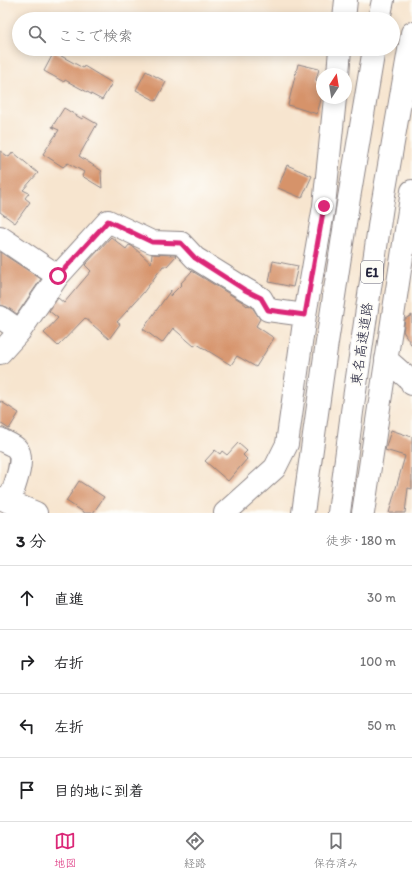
<!DOCTYPE html>
<html lang="ja">
<head>
<meta charset="utf-8">
<style>
  body { margin:0; font-family:Itim,"Klee One",sans-serif; background:#f6f6f6; color:#202124 }
  .compass { position:absolute; left:316px; top:68px; width:36px; height:36px; border-radius:50%; background:#fff; box-shadow:0 2px 10px #0003; rotate:12deg }
  .stop { position:absolute; width:12px; height:12px; margin:-9px; border:3px solid #db2777; border-radius:50%; background:#fff }
  .stop.end { background:#db2777; border-color:#fff; box-shadow:0 1px 4px #0008 }
  .list { margin:0; padding:0; list-style:none }
  h2 { display:flex; justify-content:space-between; align-items:center; height:52px; margin:0; padding:0 16px; font-size:17px }
  h2 small { font-size:13px; font-weight:400; color:#757577 }
  .list li { display:grid; grid-template-columns:26px 1fr auto; gap:12px; align-items:center; box-sizing:border-box; height:64px; padding:0 16px; border-top:1px solid #e0e0e0 }
  .list b { display:block; font-size:15px; white-space:nowrap }
  .list em { font-size:13px; font-style:normal; color:#757577 }
  .icon { flex:none; width:22px; height:22px; fill:none; stroke:currentColor; stroke-width:2; stroke-linecap:round; stroke-linejoin:round }
  .map { position:relative; flex:none; width:412px; height:513px; overflow:hidden }
  .search { position:absolute; background:#fff; box-shadow:0 2px 10px #0003; left:12px; right:12px; top:12px; height:44px; display:flex; align-items:center; gap:10px; box-sizing:border-box; padding:0 14px; border-radius:22px; color:#757577; font-size:15px }
  .sheet { height:308px; background:#fff }
  nav { display:flex; justify-content:space-around; align-items:center; box-sizing:border-box; height:56px; border-top:1px solid #e0e0e0; background:#fff; font-size:11px; color:#757577 }
  nav a { display:grid; justify-items:center; gap:2px }
  nav .on { color:#db2777 }
  .map>svg:first-child { display:block }
  .building { fill:#d6936b }
  .lines { fill:none; stroke-linecap:round; stroke-linejoin:round }
  .minor-casing { stroke:#8c8485; stroke-width:24 }
  .highway-casing { stroke:#8c8485; stroke-width:24 }
  .minor { stroke:#fff; stroke-width:22 }
  .highway { stroke:#fff; stroke-width:22 }
  .route { stroke:#db2777; stroke-width:5 }
  .labels { text-anchor:middle; dominant-baseline:central; stroke-width:4; stroke-linejoin:round; paint-order:stroke }
  .shield { fill:#fdfcf7; stroke:#646373; stroke-width:1 }
  .shield-label { font-size:13px; font-weight:bold; fill:#22223b }
  .street-label { font-size:14px; fill:#22223b; stroke:#fdfcf7 }
</style>
</head>
<body>
<div class="map">
<svg width="412" height="513" viewBox="0 0 412 513">
  <rect width="100%" height="100%" fill="#fdfcf7"/>
  <filter id="ink" filterUnits="userSpaceOnUse"><feTurbulence type="fractalNoise" baseFrequency=".025" numOctaves="2"/><feDisplacementMap in="SourceGraphic" scale="8" xChannelSelector="R" yChannelSelector="G"/><feConvolveMatrix kernelMatrix="1 2 1 2 8 2 1 2 1" color-interpolation-filters="sRGB"/></filter>
  <filter id="wash" filterUnits="userSpaceOnUse"><feTurbulence type="fractalNoise" baseFrequency=".012" numOctaves="4" result="noise"/><feDisplacementMap in="SourceGraphic" scale="16" xChannelSelector="R" yChannelSelector="G"/><feGaussianBlur stdDeviation="0.9" result="paint"/><feColorMatrix in="noise" values="0 0 0 0 0 0 0 0 0 0 0 0 0 0 0 0 0 1.4 0 .05"/><feComposite in="paint" operator="in"/></filter>
  <g filter="url(#wash)">
    <rect width="100%" height="100%" fill="#f7e5cf"/>
    <g id="blocks">
      <!-- building -->
      <path class="building" d="M54,52l29,16 1,-2 28,17 -10,17 -37,-20 -1,2 -20,-11z
        M298,64l21,5 -3,11 6,2 -2,10 2,1v3l-5,18 -29,-9z
        M146,71l20,11 -10,19 -20,-11z
        M64,108l18,11 1,-3 14,8 -18,32 23,15 -1,1 1,16 -20,-12 2,-4 -16,-9 -5,4 -20,-13 16,-24 -7,-3z
        M0,151l9,6 4,-5 25,21 -15,17 6,3 -4,5 5,4 -15,21 -15,-11z
        M287,165l25,11 -10,22 -24,-10z
        M111,237l15,12 3,-4 3,1 19,17 1,-9 23,1 1,1 -9,10h-4l-20,27 -26,29 3,2 -11,15 -24,-21 -27,28 -14,-13 14,-15 -9,-7 9,-13 6,5 27,-32 -6,-6z
        M0,252l41,27 -24,35 -10,-7 -7,-2z
        M273,261l25,5 -5,21 -24,-5z
        M192,271l49,30 6,5 1,-1 4,2 8,12 -4,7 18,12 -18,29 -19,-11 -6,9 -34,-21 -3,2 -21,-18 -11,15 -19,-14 28,-39 -1,6 12,-12 -1,-1z
        M412,315v31l-9,-15 2,-12z
        M0,401l19,12 -10,16 -9,-6z
        M391,430l21,7v52l-4,-1 -3,25h-16l16,-57 -20,-6z
        M238,443l9,8 -4,4 4,4 -19,22 -23,-20 10,-11 5,4 2,-3 5,4z
        M79,481l25,16 -11,16h-8l-19,-12z"/>
    </g>
  </g>
  <g filter="url(#ink)">
    <use href="#blocks" fill-opacity="0" stroke="#8c8485" stroke-width="1"/>
    <g class="lines">
      <!-- minor casing -->
      <g class="minor-casing">
        <path id="minor" d="M344,19l2,-19
          M338,74l2,-25
          M0,237l58,39
          M0,317l20,14
          M0,353l20,-22 38,-55 50,-55 44,21 29,1 14,15 50,31 16,9 7,12 37,5
          M386,359l25,22 1,3
          M0,439c4,3 14,6 17,10 9,10 -4,41 -8,53
          M0,498l36,15
          M225,513l50,-45 12,-24 18,-129 19,-109 11,-108
          M363,513l49,-322"/>
      </g>
      <!-- highway casing -->
      <g class="highway-casing">
        <path id="highway" d="M379,19l4,-19
          M303,513l23,-164 22,-145 26,-155
          M339,513l13,-101 30,-206 30,-173"/>
      </g>
      <!-- minor -->
      <use href="#minor" class="minor"/>
      <!-- highway -->
      <use href="#highway" class="highway"/>
    </g>
  </g>
  <g class="lines" filter="url(#ink)">
    <!-- route -->
    <path class="route" d="M58,276l50,-55 44,21 29,1 14,15 50,32 16,8 7,12 37,5 19,-109"/>
  </g>
  <g class="labels">
    <!-- shield labels -->
    <rect class="shield" x="361" y="261" width="22" height="22" rx="3"/>
    <g class="shield-label">
      <text x="372" y="272">E1</text>
    </g>
    <!-- street labels -->
    <g class="street-label">
      <text transform="translate(362 344) rotate(-82)">東名高速道路</text>
    </g>
  </g>
</svg>
<svg class="compass" viewBox="-18 -18 36 36"><path d="M0-13l5 13h-10z" fill="#e53935"/><path d="M0 13l5-13h-10z" fill="#757577"/></svg>
<div class="stop" style="left:58px;top:276px"></div>
<div class="stop end" style="left:324px;top:206px"></div>
<div class="search"><svg class="icon" aria-label="search" viewBox="0 0 24 24"><circle cx="10" cy="10" r="6"/><path d="M15 15l6 6"/></svg>ここで検索</div>
</div>
<section class="sheet">
<h2>3 分<small>徒歩 · 180 m</small></h2>
<ul class="list">
<li><svg class="icon" aria-label="ahead" viewBox="0 0 24 24"><path d="M12 20V5M6 11l6-6 6 6"/></svg><div><b>直進</b></div><em>30 m</em></li>
<li><svg class="icon" aria-label="right" viewBox="0 0 24 24"><path d="M7 20v-9h11M14 6l5 5-5 5"/></svg><div><b>右折</b></div><em>100 m</em></li>
<li><svg class="icon" aria-label="left" viewBox="0 0 24 24"><path d="M17 20v-9H6M10 6l-5 5 5 5"/></svg><div><b>左折</b></div><em>50 m</em></li>
<li><svg class="icon" aria-label="arrive" viewBox="0 0 24 24"><path d="M6 21V4h12l-3 4 3 4H6"/></svg><div><b>目的地に到着</b></div></li>
</ul>
</section>
<nav>
<a class="on"><svg class="icon" aria-label="map" viewBox="0 0 24 24"><path d="M3 6l6-2 6 2 6-2v14l-6 2-6-2-6 2zM9 4v14M15 6v14"/></svg>地図</a>
<a><svg class="icon" aria-label="directions" viewBox="0 0 24 24"><path d="M12 3l9 9-9 9-9-9zM9 14v-3h6M13 9l2 2-2 2"/></svg>経路</a>
<a><svg class="icon" aria-label="saved" viewBox="0 0 24 24"><path d="M7 4h10v16l-5-4-5 4z"/></svg>保存済み</a>
</nav>
</body>
</html>
